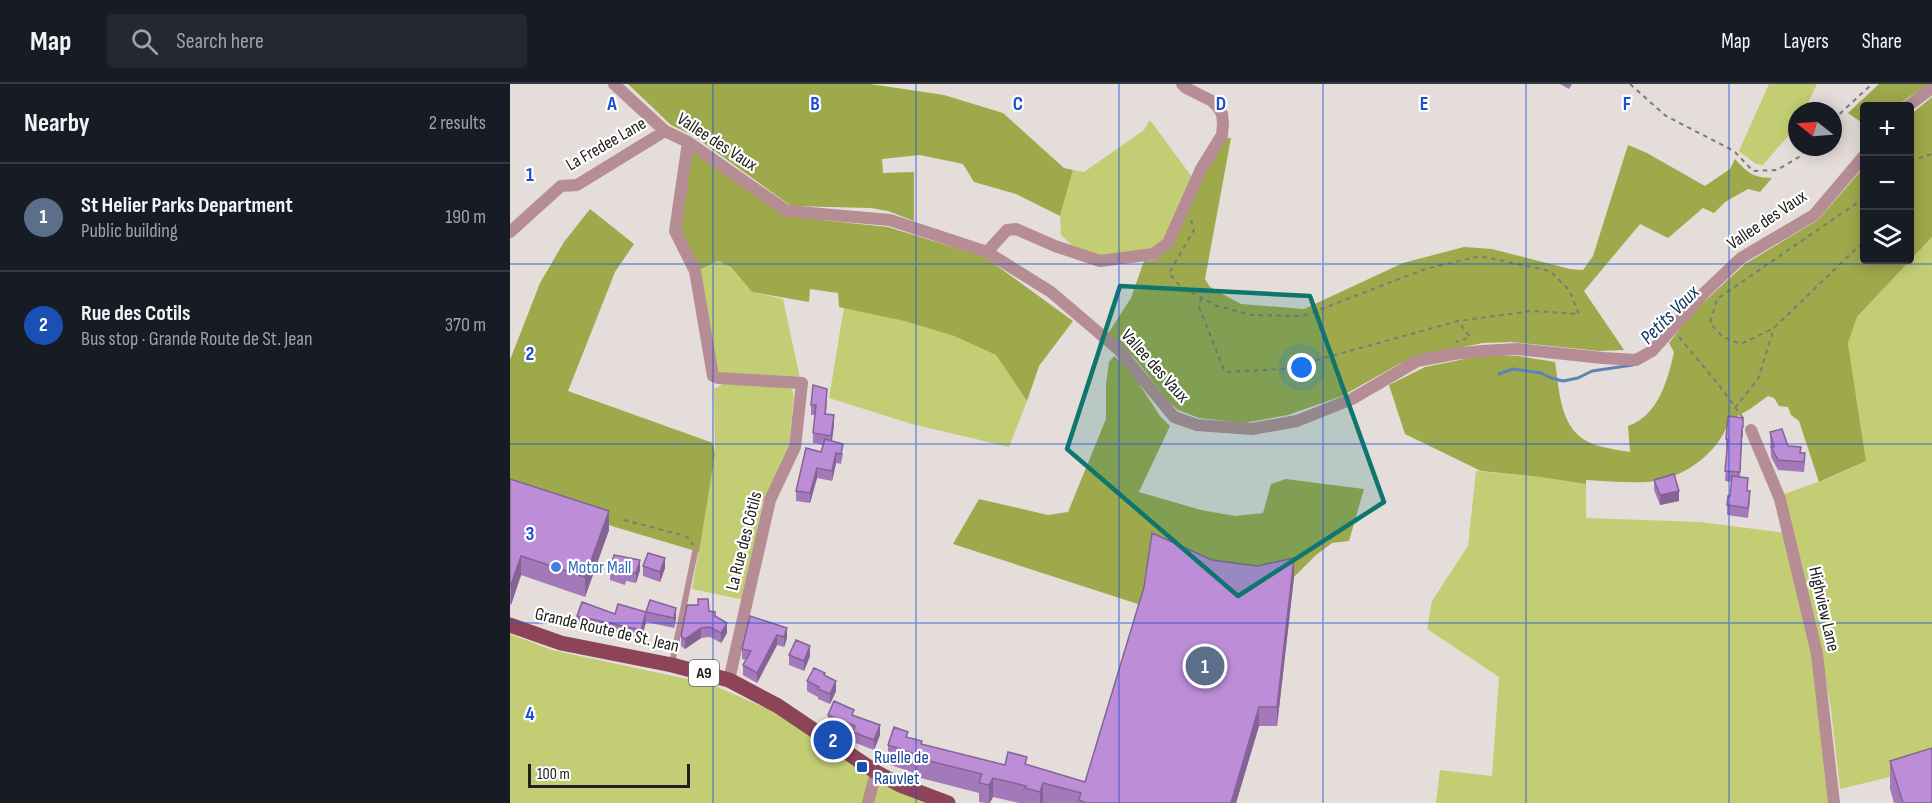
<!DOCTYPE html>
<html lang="en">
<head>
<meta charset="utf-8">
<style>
  body { margin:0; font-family:"Sofia Sans Condensed",sans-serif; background:#242831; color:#f1f3f6 }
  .controls { position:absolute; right:18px; top:18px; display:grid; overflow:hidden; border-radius:6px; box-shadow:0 3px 15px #0003 }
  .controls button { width:54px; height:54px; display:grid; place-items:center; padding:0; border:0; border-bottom:2px solid #363941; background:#171b24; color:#f1f3f6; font:30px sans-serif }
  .compass { position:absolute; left:1278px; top:18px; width:54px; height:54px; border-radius:50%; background:#171b24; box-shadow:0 3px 15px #0003; rotate:287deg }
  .scale { position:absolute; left:18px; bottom:15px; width:162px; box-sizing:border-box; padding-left:6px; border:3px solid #22201e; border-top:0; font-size:16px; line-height:21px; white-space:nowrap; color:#22201e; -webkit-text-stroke:4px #fff; paint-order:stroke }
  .you { position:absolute; left:792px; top:284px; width:21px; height:21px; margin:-15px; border:4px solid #fff; border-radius:50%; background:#1a73e8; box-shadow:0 0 0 9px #1a73e833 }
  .badge { display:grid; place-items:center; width:39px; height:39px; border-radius:50%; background:#8c9099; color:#fff; font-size:20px; font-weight:700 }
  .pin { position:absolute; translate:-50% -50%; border:3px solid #fff; box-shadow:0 2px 6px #0006 }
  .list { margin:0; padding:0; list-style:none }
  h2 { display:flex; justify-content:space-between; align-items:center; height:78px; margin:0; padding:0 24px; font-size:26px }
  h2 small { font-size:20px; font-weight:400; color:#9ea1a6 }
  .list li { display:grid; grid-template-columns:39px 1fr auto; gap:18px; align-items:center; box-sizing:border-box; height:108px; padding:0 24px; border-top:2px solid #363941 }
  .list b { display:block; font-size:22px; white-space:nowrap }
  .list p { margin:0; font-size:20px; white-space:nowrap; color:#9ea1a6 }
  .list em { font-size:20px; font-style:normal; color:#9ea1a6 }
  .icon { flex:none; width:33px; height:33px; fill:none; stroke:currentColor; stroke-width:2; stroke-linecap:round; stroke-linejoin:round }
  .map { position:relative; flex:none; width:1422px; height:719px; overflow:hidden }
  header { display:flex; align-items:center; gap:36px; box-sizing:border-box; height:84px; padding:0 30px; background:#171b24; border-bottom:2px solid #363941 }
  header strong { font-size:28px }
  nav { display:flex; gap:33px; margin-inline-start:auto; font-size:21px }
  .search { width:420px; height:54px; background:#242831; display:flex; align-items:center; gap:15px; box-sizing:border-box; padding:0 21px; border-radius:6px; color:#9ea1a6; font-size:22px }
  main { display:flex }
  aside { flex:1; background:#171b24 }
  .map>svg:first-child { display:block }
  .green { fill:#c3ce74 }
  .forest { fill:#9ea94b }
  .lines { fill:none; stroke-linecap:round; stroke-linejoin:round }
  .stream { stroke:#5d83b4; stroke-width:3 }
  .path { stroke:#7e7a77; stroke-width:2; stroke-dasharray:4.5 4.5; stroke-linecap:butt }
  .service { stroke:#b68c95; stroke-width:6 }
  .minor { stroke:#b68c95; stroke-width:12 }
  .primary { stroke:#8d4458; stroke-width:15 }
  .wall { fill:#a379ba }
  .shaded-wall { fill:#846397 }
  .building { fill:#bd8dd8; stroke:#846397; stroke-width:1.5 }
  .marked { fill:#0f766e; fill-opacity:0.2; stroke:#0f766e; stroke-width:4.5; stroke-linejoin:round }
  .grid { fill:none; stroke:#1d4ed8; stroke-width:1.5; stroke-opacity:0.55 }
  .shop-dot { fill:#3f7fe0; stroke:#fff; stroke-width:2 }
  .transit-dot { fill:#1a4fb4; stroke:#fff; stroke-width:2 }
  .labels { text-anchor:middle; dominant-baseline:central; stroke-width:4.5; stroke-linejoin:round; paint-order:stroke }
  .shield { fill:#fff; stroke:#646362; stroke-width:1.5 }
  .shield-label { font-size:16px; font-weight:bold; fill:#22201e }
  .street-label { font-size:18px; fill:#22201e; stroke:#fff }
  .shop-label { font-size:18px; fill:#366cbe; stroke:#fff; text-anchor:start }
  .transit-label { font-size:18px; fill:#164399; stroke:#fff; text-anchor:start }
  .water-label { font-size:20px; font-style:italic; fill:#0f3460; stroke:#fff }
  .grid-label { font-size:20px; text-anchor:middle; font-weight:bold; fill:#1d4ed8; stroke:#fff; stroke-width:4.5; stroke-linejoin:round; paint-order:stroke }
</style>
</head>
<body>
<header>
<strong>Map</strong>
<div class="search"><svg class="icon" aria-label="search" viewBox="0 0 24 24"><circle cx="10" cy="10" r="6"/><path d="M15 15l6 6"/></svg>Search here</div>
<nav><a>Map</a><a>Layers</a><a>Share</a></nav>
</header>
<main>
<aside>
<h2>Nearby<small>2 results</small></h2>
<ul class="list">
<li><span class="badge" style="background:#5c6f8a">1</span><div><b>St Helier Parks Department</b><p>Public building</p></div><em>190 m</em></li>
<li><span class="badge" style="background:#1a4fb4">2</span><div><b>Rue des Cotils</b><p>Bus stop · Grande Route de St. Jean</p></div><em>370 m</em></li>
</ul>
</aside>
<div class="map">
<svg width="1422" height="719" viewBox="0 0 1422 719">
  <rect width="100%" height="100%" fill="#e4ddd9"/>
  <!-- green -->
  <path class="green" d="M1259,0h48l-13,27h-7l-2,17 -32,37 -7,-1 -17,-13z
    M640,36l42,57 -27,64 -12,9 -53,7 -26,-10 -13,-12 -1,-19 13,-46 11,2 60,-42z
    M1422,153v526l-46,15 -46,11 -9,-80 -11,-60 -36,-155 48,-17 34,-16 -18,-118 9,-26z
    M208,177l13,6 21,25 31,7 17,79 -74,-3 -10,-4 -17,-101z
    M334,223l60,14 50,15 42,19 31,46 -18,46 -97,-23 -83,-26z
    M213,300l68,2 3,10 -6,59 -26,49 -18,96 -52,-11 23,-135 -1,-65z
    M966,387l64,6 46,7v34l114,4 85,11 27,116 19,154h-395l4,-33 52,6 7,-99 -72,-48 5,-28 36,-55z
    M0,550l42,16 158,34 56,24 164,95h-420z"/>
  <!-- forest -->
  <path class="forest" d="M118,0h242l74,11 59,18 61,55 9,2 -13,46 -44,-22 -42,-12 -11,-18 -43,-9 -38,4 1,14 31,-1v49l-26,-10 -17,-3 -80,-2 -97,-70 -23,-11z
    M1369,0h50l-23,15 -8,7h-34v18l-16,-11z
    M1422,13v140l-75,80 -9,26 18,118 -47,21 -20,-61 -8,-6 -3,-8 -9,-1 -5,-8 -6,-2 -18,13 -21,12c-10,32 -47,59 -82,61 -20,1 -41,-1 -61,-2v4l-46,-7 -59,-6 -76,-37 -16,-49 36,-18 55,-11h38l37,6c5,30 4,69 38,82 11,4 25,6 37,8l-2,-26c30,-10 40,-46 46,-74l-5,-9 24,-31 52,-48 73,-44 46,-53v93h46v-145z
    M715,54h6l-26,141 5,8 31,17 63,5 99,-46 61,-16 28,2 78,20 13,1 10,-14 35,-111 19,8 58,33 25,-17 5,-10c14,15 17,18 37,19l-12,14 -12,-3 -23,13 -11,11 -11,-5 -35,30 -28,-14 -56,67 40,59 -25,1 -88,-9 -28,1 -56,11 -26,9 -59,33 -54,19 -44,8 -45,-5 -21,-8 -10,-9 -31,-40 -17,-17 -13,-9 24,-37 13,-37 11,-1 18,-14 5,-17 26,-56z
    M181,65l93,67 104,11 97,30 88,64 -34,45 -12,35 -31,-46 -42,-19 -50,-15 -65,-14 -1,-14 -28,-4 -1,13 -57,-10 -21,-25 -13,-6 -19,9 -20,-40z
    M80,125l44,35 -19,28 -47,119 145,52 2,11 -16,98 -84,-25 -105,-34v-133l30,-77 24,-41z
    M604,272l15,12 31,48 10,10 -31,66 62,18 34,6 28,-3 8,-29 15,-5 78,10 -15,52 -17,2 -16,12 -22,22 -150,29 -191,-62 26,-45 69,16 20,-3 38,-93v-35l3,-22z"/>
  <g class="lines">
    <!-- stream -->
    <path class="stream" d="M989,290l14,-5 28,4 10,5 12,3 15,-3 14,-7 41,-6"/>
    <!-- path -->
    <path class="path" d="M1120,0l36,32 68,35 19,20 24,-1 22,-13 9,-10
      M1323,36l39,-36
      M1400,77l22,-7
      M1354,114l-147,101 -7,24 13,14 18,7 33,-16 90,-87
      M681,136l3,10 -25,43 11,13 37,20 35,9 51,1 122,-47 55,-13 70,15 19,19 10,24 -47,-3 -74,10
      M691,214l-2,9 26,65 59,-3 174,-48 12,16 -14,5
      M1169,253l40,48 24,33
      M1225,324l23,-29 16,-51
      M114,436l58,15 8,4 3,6"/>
    <!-- service -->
    <path class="service" d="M162,579l23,-111"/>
    <!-- minor -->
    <path class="minor" d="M104,0l51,47 23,11 99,69 103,9 97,32 64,40 68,58 55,67 23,8 55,4 45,-8 55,-22 65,-38 37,-7 28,-3 35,-2 86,9 33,2 16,-9 52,-58 37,-35 73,-43 50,-59
      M1398,22l24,-18
      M178,58l-13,89 20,40 18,105 5,2 84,5 -7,64 -25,53 -41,180
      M0,148l51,-46 16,-1 88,-54
      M477,168l20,-22 9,-1 39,17 45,15 53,-7 15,-11 33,-74 21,-34 1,-12 -1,-9 -4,-7 -6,-6 -26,-13 -4,-4
      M1241,346l29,69 37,155 17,149
      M358,719l8,-31"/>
    <!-- primary -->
    <path class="primary" d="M0,541l51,18 111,22 57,15 49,26 98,66 24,13 48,18"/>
  </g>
  <!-- wall -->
  <path class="wall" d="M1050,0h12l-3,5z
    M317,315l-1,15 8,11 -2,16 11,13 -2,10 -5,-1 -4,18 -15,-3 -7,25 -14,-2v-10l25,-39 2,-7 -10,-2v-10l2,-18h-4v-10z
    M1233,334v19h-1l-2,40 8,14 2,10 -2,17 -21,-3v-10l3,-9 2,-14 -7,-1 2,-32h-1v-10z
    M1260,348l18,14 13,7 4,10 -1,9 -26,-2 -7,-13z
    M0,395l99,51 -24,67 -64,-22 -10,30 -1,-1z
    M1144,396l25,21 -19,4 -6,-15z
    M133,482l22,2 -5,14 -17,-6z
    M100,486h30l-4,13 -10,-2 -1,4 -15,-5z
    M784,493l-17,149h-18l-23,77h-217l-26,-6 -3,6h-5l-6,-1v-9l-62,-16v-3l-29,-10v-19l20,-7 14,6 83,21h22l58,17z
    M199,527l6,5 12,17 -6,10 -11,-6 -9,1 -16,11 -4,-3v-10z
    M136,528l30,6 -2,10 -28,-6 -5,18 -64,-14v-10z
    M240,532l37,22 -3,9 -7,-2 -20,38 -14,-8v-10l3,-5 -4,-1v-10z
    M279,571l21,1 -6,15 -15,-6z
    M315,592l11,15 -6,13 -12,-5v-2l-11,-6v-10z
    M318,631h26l26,20 -6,15 -21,-8v-7l-25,-10z
    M1380,677l42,42h-38l-4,-14z"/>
  <!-- shaded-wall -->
  <path class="shaded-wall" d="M324,331v10l-3,21v-10z
    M326,369v10l-4,18v-10z
    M307,384v10l-7,25v-10z
    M1169,407v10l-19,4v-10z
    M99,427v19l-24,67v-20z
    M11,472v19l-10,30v-20z
    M155,474v10l-5,14v-10z
    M784,474v19l-17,149v-19z
    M130,476v10l-4,13v-10z
    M166,524v10l-2,10v-10z
    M136,528v10l-5,18v-10z
    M217,539v10l-6,10v-10z
    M191,544v10l-16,11v-10z
    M277,544v10l-3,9v-10z
    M267,551v10l-20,38v-10z
    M300,562v10l-6,15v-10z
    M326,597v10l-6,13v-10z
    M749,623v19l-23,77h-5z
    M370,641v10l-6,15v-10z
    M483,694v19l-4,6v-18z
    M533,699v20h-3v-11z"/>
  <!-- building -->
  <path class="building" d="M303,301l14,4 -2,25 9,1 -3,21 -18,-3 3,-28h-5z
    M1218,332l15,2v9h-1l-2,45 -15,-1 3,-32h-2z
    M1272,345l6,17 13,1 -1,6h5l-1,9 -26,-2 -7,-13h3l-4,-15z
    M315,355l18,5 -2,10 -5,-1 -4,18 -15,-3 -7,25 -14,-2 10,-43 15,4z
    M1164,390l5,17 -19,4 -6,-15z
    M1222,392l16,2 -1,13h3l-2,17 -21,-3 1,-9h2z
    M0,395l99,32 -24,66 -64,-21 -10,29h-1z
    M642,449l60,27 45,6 37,-8 -17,149h-18l-28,96h-145l-7,-3 2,-7 -38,-10 -3,9 -15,-4 1,-2 -33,-8 -4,7 -10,-2 3,-9 -65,-16 1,-3 -30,-10 6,-18 14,5 -2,5 16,4 -1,3 84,21 3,-13 19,5 -2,7 60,18 59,-195z
    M138,469l17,5 -5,14 -17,-6z
    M104,471l26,5 -4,13 -10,-2 -1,4 -15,-5z
    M188,515h10l1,12 6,1v4l12,7 -6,10 -11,-6 -9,1 -16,11 -4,-3 6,-31h11z
    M140,516l26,8 -2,10 -28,-6z
    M72,518l33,12 3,-10 28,8 -5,18 -64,-14z
    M240,532l37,12 -3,9 -7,-2 -20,38 -14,-8 8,-14 -9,-2z
    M286,556l14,6 -6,15 -15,-6z
    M304,584l11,5 -1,2 12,6 -6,13 -12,-5 1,-2 -12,-6z
    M324,617l20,9 -2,5 28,10 -6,15 -21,-8 2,-6 -27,-11z
    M1422,664v55h-29l-13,-42z"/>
  <!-- marked area -->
  <path class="marked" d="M610,202l190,10 74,206 -146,94 -171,-147z"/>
  <!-- grid -->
  <path class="grid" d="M203,0v719M406,0v719M609,0v719M813,0v719M1016,0v719M1219,0v719M0,180h1422M0,360h1422M0,539h1422"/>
  <!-- markers -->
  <circle class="shop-dot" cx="46" cy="483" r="6"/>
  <rect class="transit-dot" x="346" y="677" width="12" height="12" rx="3"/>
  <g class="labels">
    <!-- shield labels -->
    <rect class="shield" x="179" y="576" width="30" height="26" rx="4.5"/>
    <g class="shield-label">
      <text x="194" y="589">A9</text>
    </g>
    <!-- street labels -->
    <g class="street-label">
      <text transform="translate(207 58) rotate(33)">Vallee des Vaux</text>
      <text transform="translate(96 60) rotate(-30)">La Fredee Lane</text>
      <text transform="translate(1257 136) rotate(-34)">Vallee des Vaux</text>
      <text transform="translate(645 282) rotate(48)">Vallee des Vaux</text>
      <text transform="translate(234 457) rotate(-76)">La Rue des Côtils</text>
      <text transform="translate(1314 525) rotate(77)">Highview Lane</text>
      <text transform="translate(97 546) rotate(13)">Grande Route de St. Jean</text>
    </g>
    <!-- shop labels -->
    <g class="shop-label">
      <text x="58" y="483">Motor Mall</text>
    </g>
    <!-- transit labels -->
    <g class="transit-label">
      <text x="364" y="673">Ruelle de<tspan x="364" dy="21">Rauvlet</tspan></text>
    </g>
    <!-- water labels -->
    <g class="water-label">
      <text transform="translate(1160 231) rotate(-45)">Petits Vaux</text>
    </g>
  </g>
  <g class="grid-label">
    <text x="102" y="26">A</text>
    <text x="305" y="26">B</text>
    <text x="508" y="26">C</text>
    <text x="711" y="26">D</text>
    <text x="914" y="26">E</text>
    <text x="1117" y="26">F</text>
    <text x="20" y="97">1</text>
    <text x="20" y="276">2</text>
    <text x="20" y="456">3</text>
    <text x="20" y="636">4</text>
  </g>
</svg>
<div class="controls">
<button>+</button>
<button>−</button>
<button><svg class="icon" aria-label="layers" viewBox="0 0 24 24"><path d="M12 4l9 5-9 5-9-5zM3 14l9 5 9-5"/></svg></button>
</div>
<svg class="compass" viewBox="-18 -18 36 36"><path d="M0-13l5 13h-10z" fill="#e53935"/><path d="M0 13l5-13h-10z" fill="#9ea1a6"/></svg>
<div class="scale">100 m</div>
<div class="you"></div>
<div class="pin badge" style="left:695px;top:582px;background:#5c6f8a">1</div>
<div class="pin badge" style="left:323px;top:656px;background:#1a4fb4">2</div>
</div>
</main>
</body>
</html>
